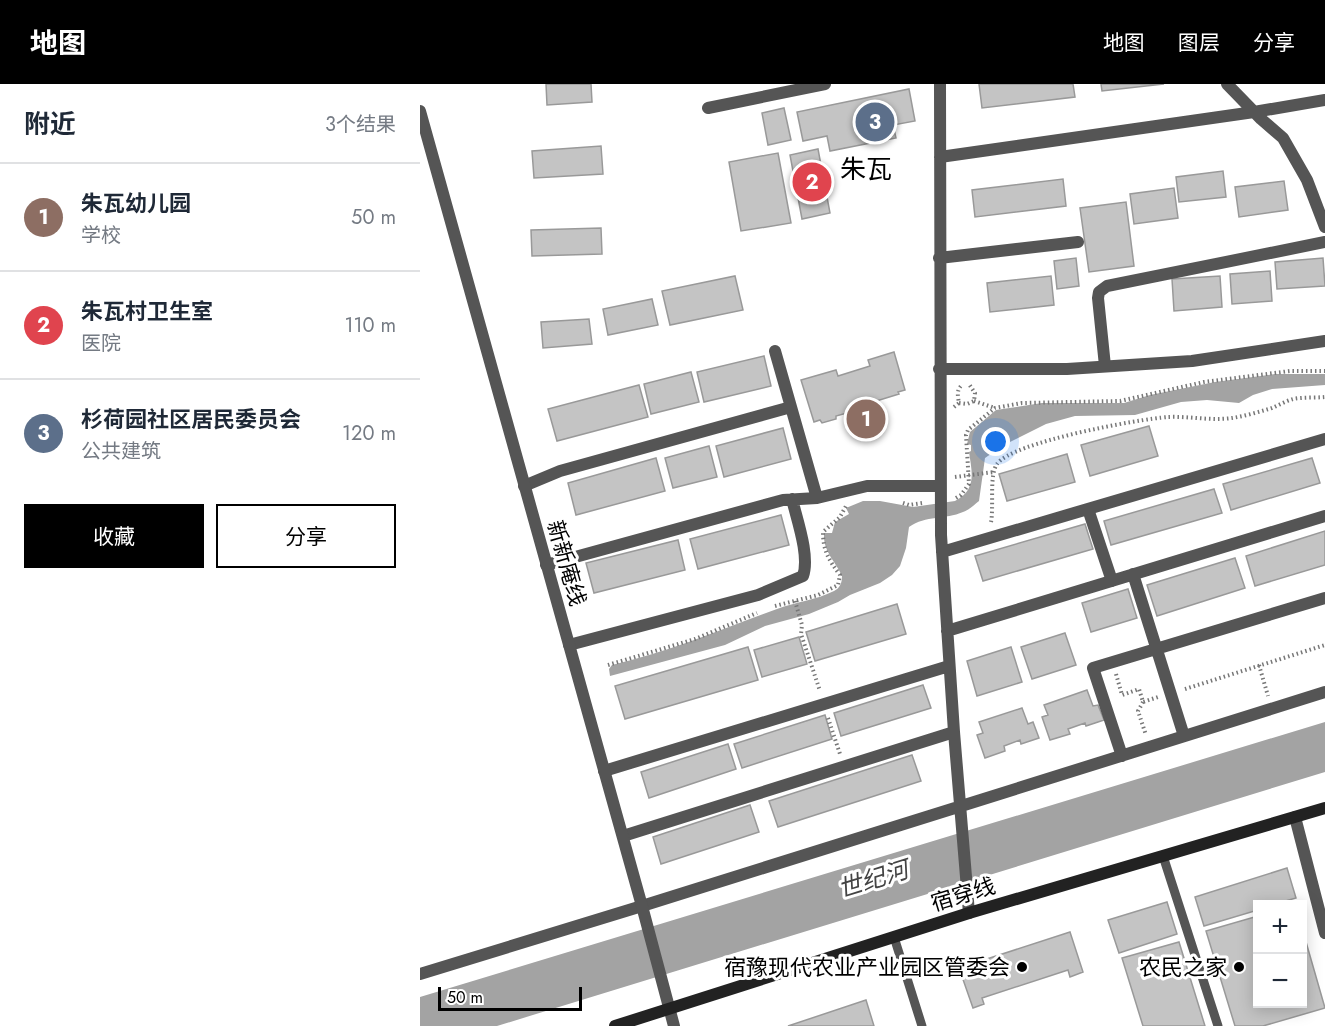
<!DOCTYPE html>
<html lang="zh">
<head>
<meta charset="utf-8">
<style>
  body { margin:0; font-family:Jost,"Noto Sans SC",sans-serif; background:#f2f2f3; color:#1f2937 }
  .controls { position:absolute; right:18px; bottom:18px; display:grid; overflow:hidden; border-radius:0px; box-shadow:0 3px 15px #0003 }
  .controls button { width:54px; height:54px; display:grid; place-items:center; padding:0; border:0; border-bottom:2px solid #e0e1e3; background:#fff; color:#1f2937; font:30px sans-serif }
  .scale { position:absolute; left:18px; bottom:15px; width:144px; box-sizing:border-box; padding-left:6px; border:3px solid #000; border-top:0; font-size:16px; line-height:21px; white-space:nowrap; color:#000; -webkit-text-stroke:4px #fff; paint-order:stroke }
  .you { position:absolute; left:576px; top:358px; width:21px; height:21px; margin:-15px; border:4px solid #fff; border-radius:50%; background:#1a73e8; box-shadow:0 0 0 9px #1a73e833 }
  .badge { display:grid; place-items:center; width:39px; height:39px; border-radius:50%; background:#000; color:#fff; font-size:20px; font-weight:700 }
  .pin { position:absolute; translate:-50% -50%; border:3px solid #fff; box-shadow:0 2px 6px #0006 }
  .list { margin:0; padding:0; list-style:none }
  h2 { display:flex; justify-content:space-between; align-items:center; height:78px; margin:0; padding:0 24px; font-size:26px }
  h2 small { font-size:20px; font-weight:400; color:#747a83 }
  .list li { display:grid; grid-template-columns:39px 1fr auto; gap:18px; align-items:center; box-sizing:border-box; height:108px; padding:0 24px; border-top:2px solid #e0e1e3 }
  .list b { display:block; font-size:22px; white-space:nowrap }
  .list p { margin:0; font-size:20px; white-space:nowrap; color:#747a83 }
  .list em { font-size:20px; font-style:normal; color:#747a83 }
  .actions { display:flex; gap:12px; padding:18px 24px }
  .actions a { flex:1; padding:14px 0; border:2px solid #000; border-radius:0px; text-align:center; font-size:21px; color:#000 }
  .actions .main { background:#000; color:#fff }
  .map { position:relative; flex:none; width:905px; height:942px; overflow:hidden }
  header { display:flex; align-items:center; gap:36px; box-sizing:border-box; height:84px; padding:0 30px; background:#000; color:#fff }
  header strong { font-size:28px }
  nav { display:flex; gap:33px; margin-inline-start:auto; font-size:21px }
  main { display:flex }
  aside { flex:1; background:#fff }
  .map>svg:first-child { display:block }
  .water { fill:#a3a3a3 }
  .building { fill:#c4c4c4; stroke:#999; stroke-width:1.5 }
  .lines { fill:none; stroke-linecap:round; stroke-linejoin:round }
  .path { stroke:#777; stroke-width:4; stroke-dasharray:1.5 3; stroke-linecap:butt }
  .service { stroke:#555; stroke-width:9 }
  .minor { stroke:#555; stroke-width:12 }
  .tertiary { stroke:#555; stroke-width:12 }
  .secondary { stroke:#222; stroke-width:12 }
  .poi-dot { fill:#000; stroke:#fff; stroke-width:2 }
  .labels { text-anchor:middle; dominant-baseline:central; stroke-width:6; stroke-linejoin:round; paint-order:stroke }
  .street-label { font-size:22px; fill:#000; stroke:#fff }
  .poi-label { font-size:22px; fill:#000; stroke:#fff; text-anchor:end }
  .water-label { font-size:24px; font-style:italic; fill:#444; stroke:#fff }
  .quarter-label { font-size:26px; fill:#000; stroke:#fff }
</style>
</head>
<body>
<header>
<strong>地图</strong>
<nav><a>地图</a><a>图层</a><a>分享</a></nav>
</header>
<main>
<aside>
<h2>附近<small>3个结果</small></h2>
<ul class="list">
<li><span class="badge" style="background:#8d6e63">1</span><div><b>朱瓦幼儿园</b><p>学校</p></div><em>50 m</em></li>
<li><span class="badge" style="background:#e0444e">2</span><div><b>朱瓦村卫生室</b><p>医院</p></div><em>110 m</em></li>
<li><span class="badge" style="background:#5c6f8a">3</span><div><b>杉荷园社区居民委员会</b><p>公共建筑</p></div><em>120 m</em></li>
</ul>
<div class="actions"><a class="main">收藏</a><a>分享</a></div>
</aside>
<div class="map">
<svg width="905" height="942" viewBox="0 0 905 942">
  <rect width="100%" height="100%" fill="#fff"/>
  <!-- water -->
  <path class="water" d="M855,290h50v11l-53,4 -19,6 -14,8 -32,-3 -26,2 -46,13 -60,1 -29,8 -42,21 -19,13 -6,43c-5,4 -10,9 -16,11 -18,8 -37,3 -54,15l-3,21 -6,18 -8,9 -12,8 -30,12 -12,7 -29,12 -44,12 -40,19 -115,31 -1,-7 3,-4c57,-13 110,-36 165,-56 19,-7 39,-9 57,-18 6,-3 8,-8 8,-15 -7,-16 -19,-24 -18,-43h8l3,-11 14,-8 -3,-6 17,-7h17l33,6 42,-6c22,-11 17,-29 14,-49l2,-1v-6l-4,-1 3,-12 26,-22 46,-7h82l26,-8 65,-13z
    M905,638v50l-828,254h-77v-29z"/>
  <!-- building -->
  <path class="building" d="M126,0h45l1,18 -45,3z
    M559,0h94l2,13 -93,11z
    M681,0h63l-62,7z
    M489,5l6,32 -22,4 3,13 -66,13 -3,-15 -24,5 -6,-29z
    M364,24l7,32 -23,5 -6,-32z
    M181,62l2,28 -69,4 -2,-27z
    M398,65l12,64 -28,6 -12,-64z
    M358,69l13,70 -50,8 -12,-69z
    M803,87l3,26 -47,5 -3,-25z
    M643,95l3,27 -91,11 -3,-27z
    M864,97l4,29 -49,7 -4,-30z
    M754,104l4,30 -44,6 -4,-30z
    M706,118l8,64 -45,6 -9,-64z
    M181,144l1,26 -70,2 -1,-26z
    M656,174l3,28 -22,3 -3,-28z
    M903,174l2,28 -48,3 -2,-27z
    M850,187l2,30 -40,3 -2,-30z
    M315,192l8,34 -73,15 -8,-34z
    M631,192l3,29 -64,7 -3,-29z
    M800,192l2,31 -48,4 -2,-32z
    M232,215l6,26 -50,10 -5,-26z
    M169,235l3,25 -49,4 -2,-26z
    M474,268l11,38 -7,2 1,2 -52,16v3l-11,3v3l-14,4 -2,-3 -6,2 -13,-42 35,-10 2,6 32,-10 -2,-6z
    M344,272l7,30 -67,16 -7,-30z
    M271,288l8,30 -48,12 -7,-30z
    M219,301l9,32 -91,24 -9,-32z
    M729,342l9,30 -68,20 -9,-31z
    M363,344l8,31 -67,18 -8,-31z
    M289,362l8,31 -44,11 -8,-30z
    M647,370l8,28 -68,19 -8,-27z
    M236,374l9,33 -89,24 -8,-32z
    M892,374l8,25 -89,27 -8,-26z
    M794,405l8,24 -111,32 -7,-24z
    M361,431l8,30 -91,24 -8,-30z
    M665,440l8,25 -110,32 -8,-25z
    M905,447v34l-70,21 -9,-30z
    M258,456l7,30 -91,23 -8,-30z
    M815,474l10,30 -88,28 -10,-31z
    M708,505l9,29 -46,14 -9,-29z
    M477,520l9,30 -91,27 -9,-29z
    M645,549l11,32 -44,14 -11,-32z
    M379,553l8,27 -45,13 -8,-27z
    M328,563l10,33 -133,39 -10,-33z
    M591,563l11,35 -45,14 -10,-35z
    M503,601l8,23 -90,28 -7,-23z
    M667,606l6,16 5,-1 6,15 -18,6 -1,-3 -17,6 2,5 -20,6 -8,-23 6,-2 -4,-10z
    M602,624l6,16 5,-2 6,16 -18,6 -1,-4 -16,6 1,5 -20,7 -8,-23 6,-2 -4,-11z
    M405,631l7,24 -90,29 -8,-24z
    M308,660l8,25 -87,29 -8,-26z
    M492,671l9,26 -143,46 -9,-26z
    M330,721l9,27 -98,32 -8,-27z
    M867,784l9,30 -21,6h-17v6l-54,16 -9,-29z
    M747,818l10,32 -58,19 -11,-33z
    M838,832v88h44v-76l23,80 -62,18h-28l-29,-95z
    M650,848l13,40 -13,5 -2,-7 -86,28 2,6 -11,4 -14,-40z
    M759,858l26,84h-62l-21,-68z
    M446,916l8,26h-86z"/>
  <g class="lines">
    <!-- path -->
    <path class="path" d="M554,317l21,7
      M539,319l8,1 7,-3 1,-8 -6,-9
      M534,323l5,-4c-1,-6 -3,-13 3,-18
      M535,393l39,-5
      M536,414l5,-3 8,-11 -3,-49 2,-5 27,-22 27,-5 98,-2 84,-19 86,-11h35
      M483,419l6,2 13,-2
      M571,438c3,-15 -2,-47 6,-58 15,-22 142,-45 171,-47 21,-1 43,4 64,1 13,-2 27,-6 40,-10 7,-3 14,-7 21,-9 10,-2 22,-1 32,-2
      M375,517l7,24 -1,9 19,57
      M355,522l43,-11 20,-10 2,-10c-11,-15 -17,-24 -17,-43l17,-15 6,-11
      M188,581l87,-26 62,-26
      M839,581l9,31
      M696,590l6,21 17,-6 4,13 15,-5
      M765,605l140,-44
      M723,618l-5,9 8,24
      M408,634l12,36"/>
    <!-- service -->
    <path class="service" d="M743,772l55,170
      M474,853l28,89"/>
    <!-- minor -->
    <path class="minor" d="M520,0l1,451 13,197 15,181
      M807,0l34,35 22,19 24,42 18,47
      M288,24l117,-24
      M520,73l314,-45 71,-12
      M519,174l139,-16
      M355,267l42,147
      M685,282l-7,-68 1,-6 8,-6 218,-44
      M519,285h128l125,-8 133,-20
      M104,402l36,-15 231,-64
      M668,425l24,72
      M522,468l383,-113
      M126,481l237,-65 34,-2 50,-12h72
      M713,490l51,162
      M527,547l378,-115
      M149,561l189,-50 45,-19c7,-20 -6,-56 -11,-77
      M702,672l-29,-88 232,-70
      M184,687l345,-105
      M875,733l30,116
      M203,752l331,-104
      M0,890l222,-68 683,-214"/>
    <!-- tertiary -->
    <path class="tertiary" d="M0,27l222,795 32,120"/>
    <!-- secondary -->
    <path class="secondary" d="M195,942l354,-113 356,-105"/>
  </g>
  <!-- markers -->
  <g class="poi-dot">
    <circle cx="602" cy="883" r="6"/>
    <circle cx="819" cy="883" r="6"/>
  </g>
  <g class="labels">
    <!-- street labels -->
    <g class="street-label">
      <text transform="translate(147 479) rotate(74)">新新庵线</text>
      <text transform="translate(543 810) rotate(-17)">宿穿线</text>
    </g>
    <!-- poi labels -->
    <g class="poi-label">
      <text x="590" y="883">宿豫现代农业产业园区管委会</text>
      <text x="807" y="883">农民之家</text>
    </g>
    <!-- water labels -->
    <g class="water-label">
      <text transform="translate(453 795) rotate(-17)">世纪河</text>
    </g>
    <!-- quarter labels -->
    <g class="quarter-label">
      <text x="446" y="85">朱瓦</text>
    </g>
  </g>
</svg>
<div class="controls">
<button>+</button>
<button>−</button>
</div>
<div class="scale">50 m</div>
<div class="you"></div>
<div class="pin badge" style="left:446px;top:335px;background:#8d6e63">1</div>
<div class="pin badge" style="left:392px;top:98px;background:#e0444e">2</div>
<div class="pin badge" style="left:455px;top:38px;background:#5c6f8a">3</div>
</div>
</main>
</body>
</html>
